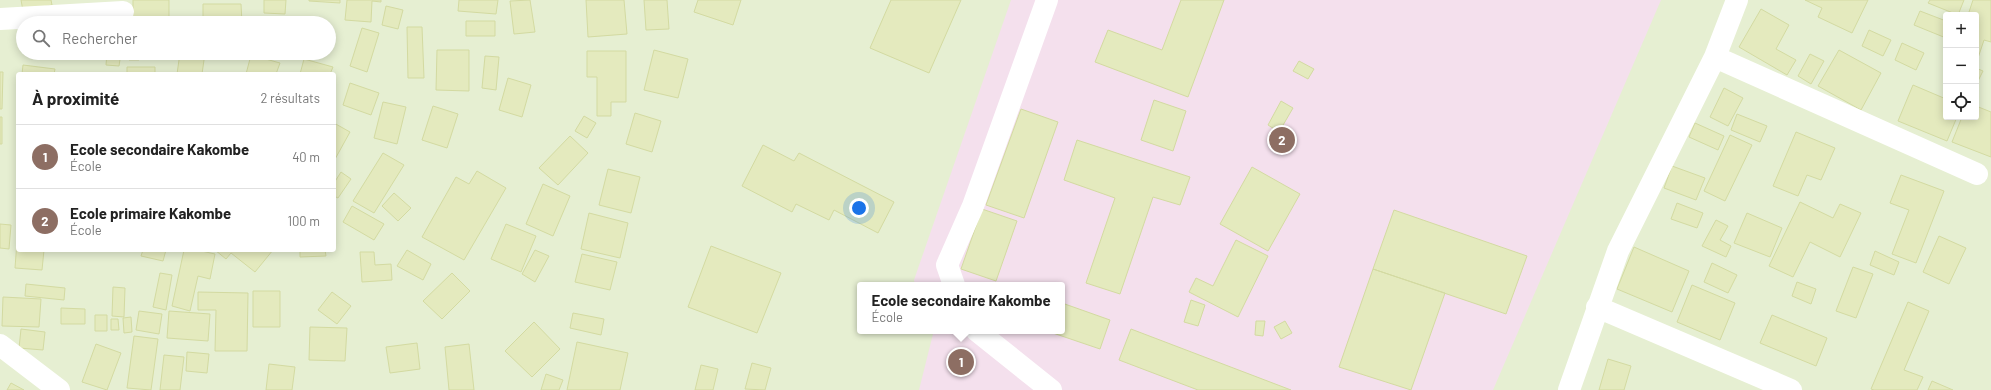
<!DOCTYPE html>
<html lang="fr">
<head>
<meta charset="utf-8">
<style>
  body { margin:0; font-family:Barlow,sans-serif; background:#f2f2f2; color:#222 }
  .controls { position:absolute; right:12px; top:12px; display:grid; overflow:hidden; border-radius:4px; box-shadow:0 2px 10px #0003 }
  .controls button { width:36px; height:36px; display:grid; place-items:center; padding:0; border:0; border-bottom:1px solid #e0e0e0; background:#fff; color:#222; font:20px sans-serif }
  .you { position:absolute; left:859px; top:208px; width:14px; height:14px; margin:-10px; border:3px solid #fff; border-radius:50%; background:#1a73e8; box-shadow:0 0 0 6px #1a73e833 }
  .badge { display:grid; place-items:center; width:26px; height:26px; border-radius:50%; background:#ea580c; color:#fff; font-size:13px; font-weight:700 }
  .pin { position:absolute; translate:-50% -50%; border:2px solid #fff; box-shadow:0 1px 4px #0006 }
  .popup { position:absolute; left:857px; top:282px; width:208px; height:52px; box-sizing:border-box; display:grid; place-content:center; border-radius:4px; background:#fff; filter:drop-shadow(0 1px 3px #0005); font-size:13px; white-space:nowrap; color:#767676 }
  .popup b { font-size:15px; color:#222 }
  .popup::after { content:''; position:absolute; left:50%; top:100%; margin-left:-8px; border:8px solid transparent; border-top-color:#fff }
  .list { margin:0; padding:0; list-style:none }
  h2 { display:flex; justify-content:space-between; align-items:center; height:52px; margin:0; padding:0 16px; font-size:17px }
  h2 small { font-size:13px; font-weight:400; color:#767676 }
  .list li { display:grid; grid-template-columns:26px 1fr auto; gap:12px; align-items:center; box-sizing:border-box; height:64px; padding:0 16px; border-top:1px solid #e0e0e0 }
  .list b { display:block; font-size:15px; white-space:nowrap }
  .list p { margin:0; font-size:13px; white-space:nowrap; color:#767676 }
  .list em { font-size:13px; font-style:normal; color:#767676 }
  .icon { flex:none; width:22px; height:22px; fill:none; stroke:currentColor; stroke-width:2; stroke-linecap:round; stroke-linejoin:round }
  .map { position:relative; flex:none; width:1991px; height:390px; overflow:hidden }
  .search { position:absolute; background:#fff; box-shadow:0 2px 10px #0003; left:16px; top:16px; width:320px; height:44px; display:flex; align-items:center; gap:10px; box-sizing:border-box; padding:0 14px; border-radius:22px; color:#767676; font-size:15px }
  .panel { position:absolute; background:#fff; box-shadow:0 2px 10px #0003; left:16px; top:72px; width:320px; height:180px; border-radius:4px }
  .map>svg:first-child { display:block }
  .residential { fill:#e6efd2; fill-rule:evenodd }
  .education { fill:#f4e0ed }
  .building { fill:#e4eabe; stroke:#d3daa1 }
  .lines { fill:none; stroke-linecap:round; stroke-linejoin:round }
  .street { stroke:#fff; stroke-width:22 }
</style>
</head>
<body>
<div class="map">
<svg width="1991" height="390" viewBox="0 0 1991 390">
  <rect width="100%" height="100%" fill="#f1f8e3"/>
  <!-- residential -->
  <path class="residential" d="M0,0h1991v390h-1991zM1946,15h30v102h-30zM23,23h306v30h-306zM18,74h316v176h-316zM860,285h202v46h-202z"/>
  <!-- education -->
  <path class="education" d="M1011,0h650l-168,390h-574l14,-56 -1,-3h130v-46h-147l-1,-5z"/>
  <!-- building -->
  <path class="building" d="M21,0h30l1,5 -29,6z
    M133,0h36v19h-36z
    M264,0h22l-1,14 -21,-1z
    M309,0h31v3l-31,-2z
    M347,0h34v2l-9,-1 -1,21 -26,-2z
    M459,0h39l-2,14 -38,-3z
    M530,0l5,32 -21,2 -4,-33z
    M586,0h38l3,34 -39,3z
    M644,0h23l2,29 -23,1z
    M698,0h43l-8,25 -39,-13z
    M891,0h70l-32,73 -59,-25z
    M1181,0h43l-36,97 -93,-35 13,-32 54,20z
    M1805,0h63l-16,33 -34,-16 4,-9z
    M1930,0h34l-6,15 -30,-12z
    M1973,0h18v42l-7,-2 -7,21h-1v-46h-8z
    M203,4h38l1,19h-39z
    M386,6l17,4 -5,19 -16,-4z
    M1761,9l28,16 -13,24 20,11 -9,15 -48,-28z
    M1920,11l26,10v17l-32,-13z
    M466,21h29v15h-29z
    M407,27h15l2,51h-16z
    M362,28l17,5 -12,39 -17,-6z
    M1869,30l22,10 -8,16 -21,-10z
    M1902,43l22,10 -8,17 -21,-10z
    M437,50h32v41l-33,-1z
    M654,50l34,9 -10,39 -34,-8z
    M1839,50l42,23 -20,37 -43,-24z
    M587,51h39v51h-15v14h-14v-39h-10z
    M107,53h14l-2,13 -13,-1z
    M129,53h10v7h-10z
    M180,53h25l-3,21h-25z
    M1810,54l14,7 -13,23 -13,-8z
    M251,55l29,8 -4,11h-30z
    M485,56l14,1 -3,33 -14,-2z
    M304,59l29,8 -3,7h-30z
    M1299,61l15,8 -6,10 -15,-8z
    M23,65l32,4 -1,5h-32z
    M127,67h28v7h-28z
    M1976,68l7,3 -7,14z
    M0,72h3l-1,37h-2z
    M508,78l23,7 -9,32 -23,-7z
    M350,83l29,10 -8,22 -28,-10z
    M1913,85l33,14v18h11l-10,24 -49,-20z
    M1724,88l19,10 -15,28 -18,-9z
    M1154,100l32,11 -13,40 -32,-11z
    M1281,101l12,7 -14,24 -11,-7z
    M383,102l23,5 -9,37 -23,-6z
    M433,106l25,8 -11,34 -25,-8z
    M1976,106l15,6v45l-39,-15 10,-25h14z
    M1021,109l37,13 -34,96 -38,-13z
    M635,113l26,8 -9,31 -26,-8z
    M1737,114l30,12 -7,16 -29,-12z
    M584,116l12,7 -9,15 -12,-7z
    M0,117h2v27h-2z
    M334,123l16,9 -16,29z
    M1695,123l29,13 -6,14 -29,-13z
    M1796,132l39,16 -14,32 -14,-5 -9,21 -25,-10z
    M1730,135l22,10 -27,56 -21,-10z
    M570,136l18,17 -30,32 -19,-17z
    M1077,140l113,37 -10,28 -27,-8 -33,97 -34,-11 29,-85 -51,-18z
    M763,145l31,16 5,-8 95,49 -16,31 -44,-23 -5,10 -33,-16 -4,8 -50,-26z
    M383,153l21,12 -30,48 -21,-12z
    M1672,166l33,12 -9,22 -32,-12z
    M1252,167l48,27 -32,57 -48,-27z
    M608,169l32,8 -9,36 -32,-8z
    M477,171l29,17 -42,72 -42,-23 34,-60 13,7z
    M341,172l10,7 -13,19 -4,-2v-13z
    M1901,175l43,16 -28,72 -24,-9 17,-44 -19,-7z
    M543,184l27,12 -17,40 -27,-12z
    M394,193l17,15 -13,13 -16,-15z
    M1800,202l33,16 7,-14 21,9 -21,44 -30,-15 -17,35 -24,-11z
    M1677,203l26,10 -6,15 -26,-9z
    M352,206l32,18 -10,16 -31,-18z
    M982,209l35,12 -21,60 -35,-12z
    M1394,210l133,46 -21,58 -133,-45z
    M589,213l39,10 -8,35 -39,-9z
    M1747,213l35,15 -12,29 -36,-14z
    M1716,220l12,6 -8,14 11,6 -5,11 -24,-11z
    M0,224l11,1 -2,24 -9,-1z
    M506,224l30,12 -15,36 -30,-13z
    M1939,236l27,12 -17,36 -26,-12z
    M1236,240l32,16 -30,61 -49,-25 7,-14 17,8z
    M17,241l1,9h26l-2,20 -27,-2z
    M711,246l70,27 -24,60 -69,-26z
    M1634,247l55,24 -17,41 -55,-23z
    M143,250h23l-3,11 -22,-5z
    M184,250h13l18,4 -5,25 -12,-3 -8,35 -18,-5z
    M215,250h58l-18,22 -24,-19 -5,6z
    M300,250h25l1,6 -26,1z
    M407,250l24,14 -8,16 -26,-14z
    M535,250l14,6 -14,26 -13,-8z
    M1875,251l24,11 -5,13 -24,-10z
    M360,252h14l1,13 16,-1 1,16 -30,2z
    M582,254l35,8 -7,28 -35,-8z
    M1712,263l25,12 -9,18 -24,-11z
    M1853,267l20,7 -17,44 -20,-7z
    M1373,269l72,24 -34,97 -72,-23z
    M160,273l12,2 -6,35 -13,-3z
    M452,273l18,18 -28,28 -19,-18z
    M1797,282l19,7 -5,15 -19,-8z
    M26,284l39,4 -1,12 -39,-4z
    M1692,285l43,18 -15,37 -43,-18z
    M113,287l12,1 -1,29 -12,-1z
    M253,291h27v36h-27z
    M198,292l50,1 -1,58h-32l1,-41h-18z
    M332,292l19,14 -14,18 -19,-14z
    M3,297l38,2 -2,28 -37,-1z
    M1191,300l14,5 -7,21 -14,-4z
    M1908,302l21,9 -25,59 19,7 -6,13h-43l-3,-1z
    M1062,303l48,17 -10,29 -53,-18h15z
    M61,308l24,1v15h-24z
    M139,311l23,3 -3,20 -23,-4z
    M169,311l41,3 -2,27 -41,-3z
    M573,313l31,6 -3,16 -31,-7z
    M95,315h12v16h-12z
    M1772,315l55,23 -11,28 -56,-23z
    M131,317l1,15 -8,1 -1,-15z
    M111,319h7l1,11h-8z
    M1256,321h9l-2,15 -8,-1z
    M1285,321l7,12 -11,6 -7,-12z
    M534,322l26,27 -28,28 -27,-26z
    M310,327l37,1 -2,33 -36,-1z
    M21,329l24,3 -2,18 -24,-2z
    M1131,329l160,61h-93l-79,-30z
    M134,336l24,3 -7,51 -24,-2z
    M577,342l51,11 -8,37h-53z
    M417,343l3,26 -30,4 -4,-26z
    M96,344l25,9 -14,37 -25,-8z
    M469,344l5,46h-25l-4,-43z
    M187,352l22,2 -2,19 -21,-2z
    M164,355l20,2 -4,33h-20z
    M1608,359l23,7 -7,24h-25z
    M752,363l19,5 -6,22 -20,-1z
    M269,364l26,3 -3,23h-26z
    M701,365l17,4 -5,21h-18z
    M546,374l17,6 -4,10h-18z
    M1932,381l21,9h-25z
    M11,383l13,7h-17z"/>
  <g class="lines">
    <!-- street -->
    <path class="street" d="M0,19l123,-7
      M1715,57l262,117
      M954,285l-7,-20 26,-59 74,-206
      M1597,307l194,83
      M977,331l74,59
      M0,345l59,45
      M1569,390l49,-139 97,-194 22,-57"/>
  </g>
</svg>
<div class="controls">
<button>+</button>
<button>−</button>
<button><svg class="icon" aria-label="locate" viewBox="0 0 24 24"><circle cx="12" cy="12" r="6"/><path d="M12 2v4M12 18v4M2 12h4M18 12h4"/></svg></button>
</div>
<div class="you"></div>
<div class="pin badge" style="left:961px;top:362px;background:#8d6e63">1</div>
<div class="popup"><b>Ecole secondaire Kakombe</b>École</div>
<div class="pin badge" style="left:1282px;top:140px;background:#8d6e63">2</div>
<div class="search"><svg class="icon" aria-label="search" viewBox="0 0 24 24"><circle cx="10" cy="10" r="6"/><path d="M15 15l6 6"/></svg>Rechercher</div>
<section class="panel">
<h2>À proximité<small>2 résultats</small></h2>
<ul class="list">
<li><span class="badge" style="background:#8d6e63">1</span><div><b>Ecole secondaire Kakombe</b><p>École</p></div><em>40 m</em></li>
<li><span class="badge" style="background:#8d6e63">2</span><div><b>Ecole primaire Kakombe</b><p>École</p></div><em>100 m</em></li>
</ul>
</section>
</div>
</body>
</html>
